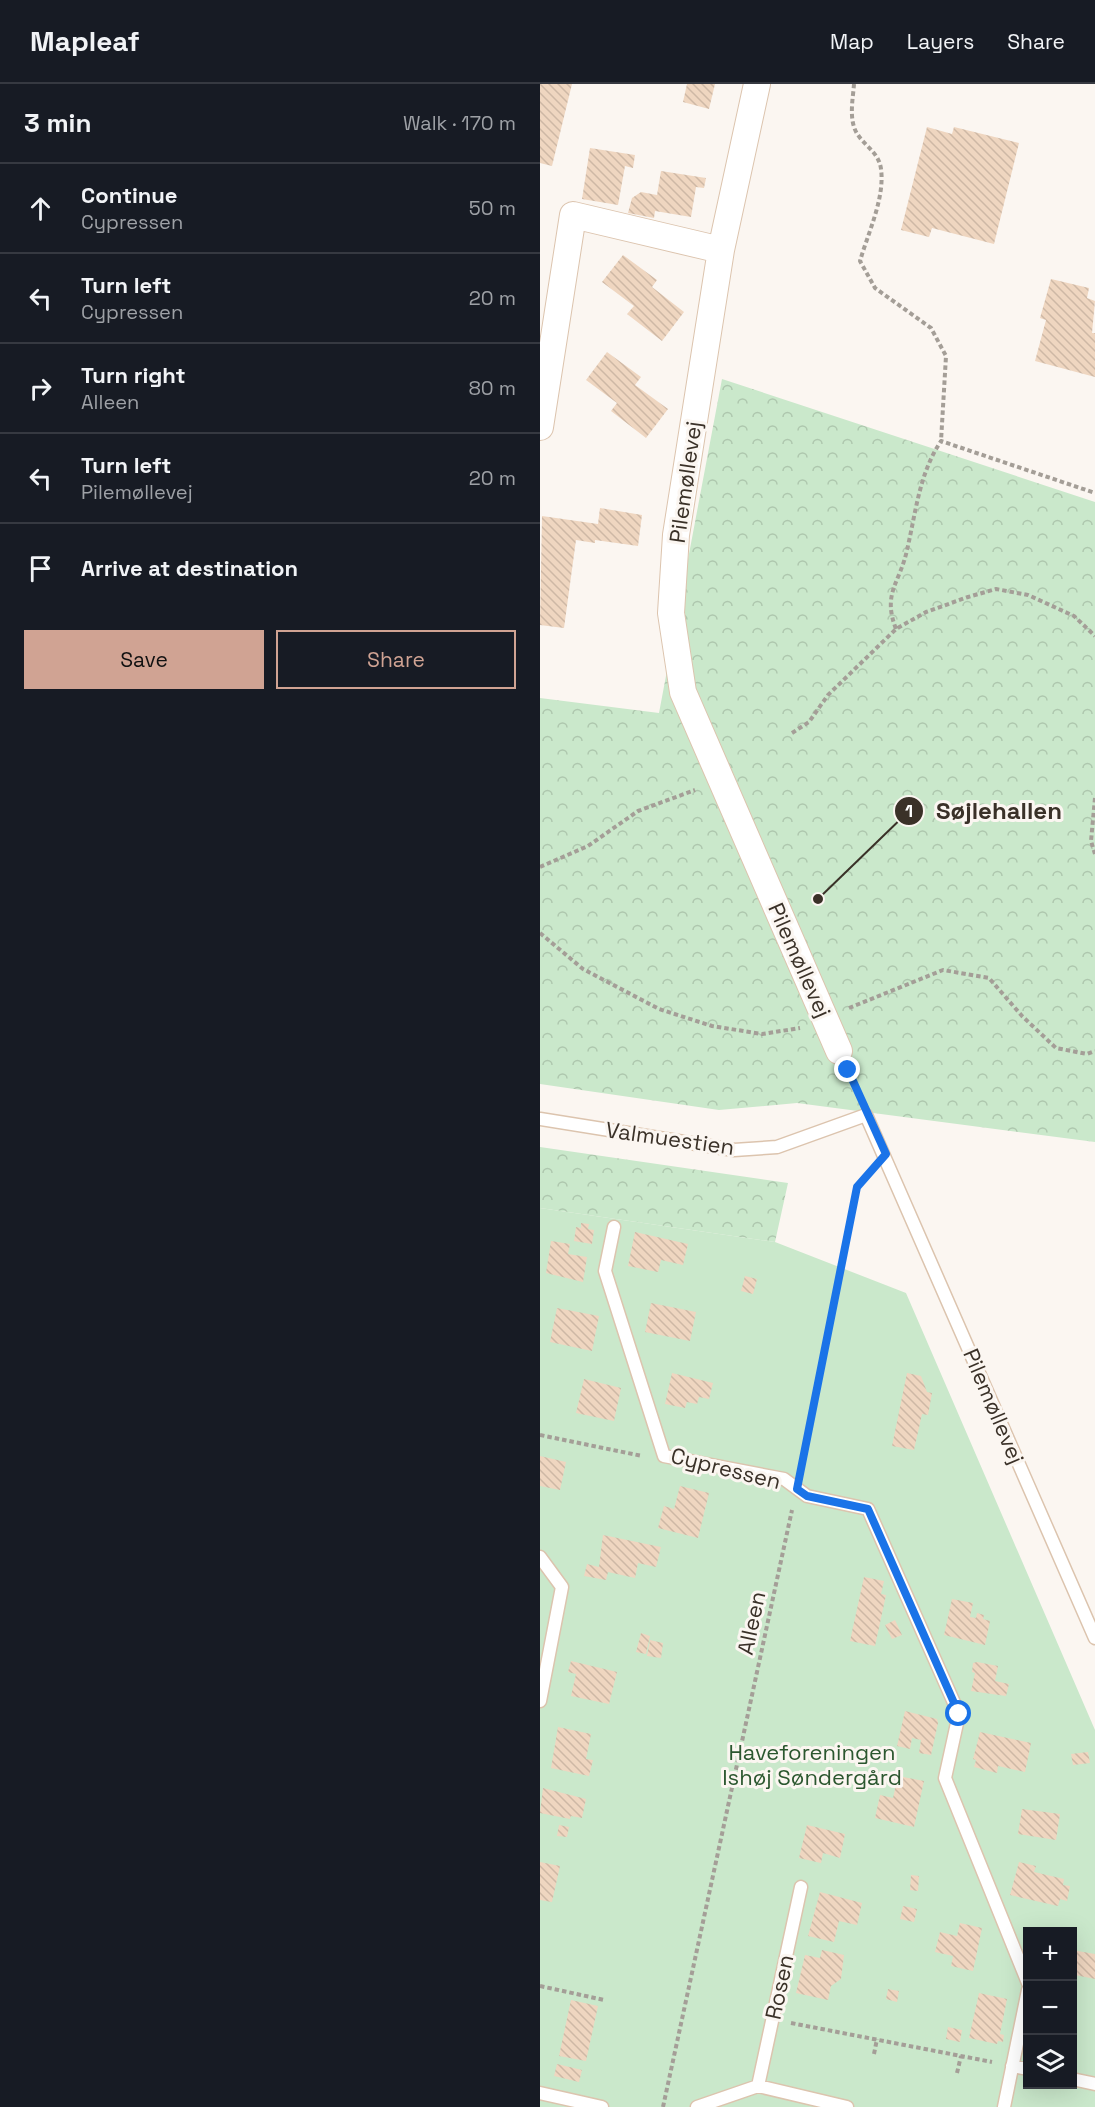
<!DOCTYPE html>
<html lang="en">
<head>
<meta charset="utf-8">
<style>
  body { margin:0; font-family:"Space Grotesk",sans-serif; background:#242831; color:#f1f3f6 }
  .controls { position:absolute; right:18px; bottom:18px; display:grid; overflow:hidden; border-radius:0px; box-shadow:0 6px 24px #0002 }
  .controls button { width:54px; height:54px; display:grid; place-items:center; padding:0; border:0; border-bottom:2px solid #363941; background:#171b24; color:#f1f3f6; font:30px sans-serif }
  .stop { position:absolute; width:18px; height:18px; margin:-14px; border:4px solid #1a73e8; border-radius:50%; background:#fff }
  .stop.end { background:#1a73e8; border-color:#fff; box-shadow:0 2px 6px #0008 }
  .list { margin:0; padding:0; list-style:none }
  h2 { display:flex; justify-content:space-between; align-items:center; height:78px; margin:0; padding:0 24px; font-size:26px }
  h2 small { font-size:20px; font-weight:400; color:#9ea1a6 }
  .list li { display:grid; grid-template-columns:39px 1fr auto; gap:18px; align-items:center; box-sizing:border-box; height:90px; padding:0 24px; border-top:2px solid #363941 }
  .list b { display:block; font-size:22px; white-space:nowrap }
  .list p { margin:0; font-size:20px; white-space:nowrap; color:#9ea1a6 }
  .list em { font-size:20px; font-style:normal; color:#9ea1a6 }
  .actions { display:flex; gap:12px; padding:18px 24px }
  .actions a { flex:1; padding:14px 0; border:2px solid #d0a393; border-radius:0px; text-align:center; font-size:21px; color:#d0a393 }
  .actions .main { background:#d0a393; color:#111 }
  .icon { flex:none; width:33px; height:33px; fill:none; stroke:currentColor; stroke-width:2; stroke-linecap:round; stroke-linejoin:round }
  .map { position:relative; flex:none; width:555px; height:2023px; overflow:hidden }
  header { display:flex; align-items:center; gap:36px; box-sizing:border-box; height:84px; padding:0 30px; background:#171b24; border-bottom:2px solid #363941 }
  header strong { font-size:28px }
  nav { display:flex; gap:33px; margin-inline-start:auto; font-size:21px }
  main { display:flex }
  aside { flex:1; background:#171b24 }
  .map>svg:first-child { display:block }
  .forest { fill:url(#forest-crowns) }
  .garden { fill:#cae8cb; fill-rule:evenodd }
  .building { fill:url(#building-back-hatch) }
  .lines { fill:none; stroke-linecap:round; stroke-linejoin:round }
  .lane-casing { stroke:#dcc4ae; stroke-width:15 }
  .street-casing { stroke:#dcc4ae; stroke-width:28 }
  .path { stroke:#a49e97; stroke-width:4; stroke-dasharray:4.5 3; stroke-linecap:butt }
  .lane { stroke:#fff; stroke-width:12 }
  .street { stroke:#fff; stroke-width:26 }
  .route { stroke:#1a73e8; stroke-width:8 }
  .labels { text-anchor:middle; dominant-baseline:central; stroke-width:6; stroke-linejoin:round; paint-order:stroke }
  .street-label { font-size:22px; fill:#3a3128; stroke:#fbf6f1 }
  .park-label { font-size:22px; fill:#2b572f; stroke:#fbf6f1 }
  .leader { fill:none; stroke:#3a3128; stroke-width:2 }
  .callout-dot { fill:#3a3128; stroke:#fbf6f1; stroke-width:2 }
  .mark-label { font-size:18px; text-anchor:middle; font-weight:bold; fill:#fff }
  .callout-label { font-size:24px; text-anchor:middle; font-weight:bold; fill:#3a3128; stroke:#fbf6f1; stroke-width:6; stroke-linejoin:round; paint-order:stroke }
</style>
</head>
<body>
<header>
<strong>Mapleaf</strong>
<nav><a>Map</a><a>Layers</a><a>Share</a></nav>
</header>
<main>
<aside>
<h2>3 min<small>Walk · 170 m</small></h2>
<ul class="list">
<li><svg class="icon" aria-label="ahead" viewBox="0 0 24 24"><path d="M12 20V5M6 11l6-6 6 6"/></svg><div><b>Continue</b><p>Cypressen</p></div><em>50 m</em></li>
<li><svg class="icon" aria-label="left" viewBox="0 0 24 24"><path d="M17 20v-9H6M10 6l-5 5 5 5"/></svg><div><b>Turn left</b><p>Cypressen</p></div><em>20 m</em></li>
<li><svg class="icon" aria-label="right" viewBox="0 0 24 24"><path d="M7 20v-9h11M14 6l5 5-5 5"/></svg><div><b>Turn right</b><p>Alleen</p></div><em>80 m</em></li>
<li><svg class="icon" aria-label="left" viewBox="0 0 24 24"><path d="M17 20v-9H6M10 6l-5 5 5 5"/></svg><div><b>Turn left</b><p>Pilemøllevej</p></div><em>20 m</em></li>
<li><svg class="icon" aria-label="arrive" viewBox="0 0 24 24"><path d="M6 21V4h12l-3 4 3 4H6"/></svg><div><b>Arrive at destination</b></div></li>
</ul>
<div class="actions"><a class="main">Save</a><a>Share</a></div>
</aside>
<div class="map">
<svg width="555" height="2023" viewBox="0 0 555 2023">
  <defs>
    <pattern id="forest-crowns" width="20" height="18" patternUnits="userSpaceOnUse" patternTransform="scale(1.5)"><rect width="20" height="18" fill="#cae8cb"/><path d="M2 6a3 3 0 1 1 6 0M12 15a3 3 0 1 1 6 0" fill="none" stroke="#aec7ae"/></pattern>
    <pattern id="building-back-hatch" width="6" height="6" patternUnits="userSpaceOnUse" patternTransform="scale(1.5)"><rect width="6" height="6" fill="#efd6c0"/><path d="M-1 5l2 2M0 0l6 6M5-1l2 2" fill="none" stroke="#ceb8a5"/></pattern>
  </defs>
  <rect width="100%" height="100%" fill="#fbf6f1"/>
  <!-- forest -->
  <path class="forest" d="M182,295l373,123v640l-298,-39 -78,7 -179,-26v-386l119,15z
    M0,1063l248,36 -13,59 -235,-34z"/>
  <!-- garden -->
  <path class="garden" d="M0,1124l235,34 131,51 189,437v377h-555zM488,1848h44v152h-44z"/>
  <!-- building -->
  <path class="building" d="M0,0h32l-20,82 -12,-3z
    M147,0h28l-6,25 -26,-7z
    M387,43l25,7 2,-7 65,16 -25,101 -62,-16 -3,9 -28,-7z
    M50,64l45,7 -2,13 -8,-2 -7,39 -36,-6z
    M121,87l45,7 -2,10 -8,-1 -5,30 -36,-6 -1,7 -26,-5 4,-15 9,-6 16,3z
    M83,171l34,25 -5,7 32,25 -22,29 -35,-27 7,-8 -32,-24z
    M511,195l38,9 -2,10 8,3 -3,32h3v44l-60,-16 11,-41 -6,-2z
    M67,268l34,25 -6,8 33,24 -22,29 -35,-27 6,-8 -31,-23z
    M60,424l42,7 -4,31 -43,-6v3l-19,-3 -12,88 -24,-3 2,-109 56,8z
    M41,1139l8,1 -1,5 6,1 -2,14 -18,-3 2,-14 5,1z
    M95,1148l53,12 -5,21 -22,-5 -3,12 -30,-6z
    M11,1157l19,3 -2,10 19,3 -4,25 -37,-9z
    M205,1192l12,3 -4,15 -12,-3z
    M111,1219l45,9 -6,29 -45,-9z
    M17,1224l42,8 -7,35 -42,-9z
    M132,1289l41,10 -4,16 -10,-2 -2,7 -10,-2 -2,6 -20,-4z
    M367,1289l14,3 6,16 5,1 -4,22 -6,-1 -8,36 -22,-4z
    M44,1295l37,9 -7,33 -38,-8z
    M0,1372l26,6 -6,28 -20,-4z
    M140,1402l29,7 -11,45 -40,-10 6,-22 10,3z
    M63,1451l58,12 -5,20 -18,-4 -3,15 -27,-6 -2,8 -22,-4 3,-12 12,3z
    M324,1493l20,4 -3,13 5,1 -11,51 -25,-5z
    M412,1515l21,4 -3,14 6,1 1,-5 7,2 -1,4 7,2 -5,24 -41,-10z
    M355,1536l7,15 -10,4 -7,-14z
    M101,1549l9,3 -4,18 -10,-2z
    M110,1556l13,3 -2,15 -14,-2z
    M31,1577l46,11 -8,32 -38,-8 5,-22 -8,-2z
    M437,1578l21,4 -3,15 14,3 -3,12 -35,-5 4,-18 -3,-1 1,-9z
    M365,1627l32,8 1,4 -7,32 -12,-2 2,-13 -9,-2 -2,11 -13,-3z
    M18,1643l33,7 -5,25 7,1 -4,16 -38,-8z
    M440,1648l51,11 -6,29 -27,-6 -1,7 -23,-6 2,-7 -3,-1z
    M548,1668l2,11 -17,2 -2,-11z
    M358,1692l26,5 -10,46 -39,-9 5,-23 13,3z
    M3,1704l43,11 -4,19 -11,-2 -1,3 -30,-6z
    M482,1725l38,5 -4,26 -38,-6z
    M19,1741l10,2 -2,10 -10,-1z
    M267,1741l38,9 -5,24 -17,-5 -2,10 -22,-5z
    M0,1778l20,4 -8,36 -12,-2z
    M479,1778l17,4 -2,6 30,7 -1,6 7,1 -3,15 -7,-2 -2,7 -48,-11z
    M371,1791l8,1 -1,15 -8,-1z
    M280,1808l42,11 -5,22 -18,-4 -5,21 -26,-6z
    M363,1822l14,3 -3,13 -14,-3z
    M420,1839l22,5 -9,43 -22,-5 2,-10 -18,-4 5,-20 17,4z
    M282,1866l22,5 -3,24 -10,7 -3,14 -32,-7 9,-38 15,3z
    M532,1866l23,4v25l-20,-4 -3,6z
    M348,1905l11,2 -2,11 -11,-3z
    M439,1909l28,6 -7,35 4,1 -1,7 -5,-1 -1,3 -28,-6z
    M31,1916l27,6 -12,55 -27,-5z
    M408,1943l14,3 -2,12 -14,-3z
    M17,1980l25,6 -3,12 -25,-6z"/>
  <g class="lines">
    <!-- lane casing -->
    <g class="lane-casing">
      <path id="lane" d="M0,1035l194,31 43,-3 89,-32 229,523
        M74,1143l-9,44 59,185 120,23 23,17 61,13 91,205 -14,64 83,205
        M0,1473l22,30 -22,114
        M472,1982l16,3
        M532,1995l23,5
        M218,2002l43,-199
        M0,2009l62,14
        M157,2023l61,-21 89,21
        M464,2023l24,-117"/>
    </g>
    <!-- street casing -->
    <g class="street-casing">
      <path id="street" d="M217,0l-36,166 -45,285 -5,78 12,79 156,359
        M0,343l33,-212 148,35"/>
    </g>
    <!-- path -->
    <path class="path" d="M314,0c-1,15 -6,37 4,51 8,12 21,18 23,34 4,29 -13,64 -21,92l15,27 56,40 15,28 -5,85
      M356,545c-14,-36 4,-46 11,-79 9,-38 12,-76 34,-109l154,52
      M252,649l17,-11 19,-27 68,-66 30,-17 42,-15 28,-8 32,6 46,21 21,20
      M555,714l-4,43 4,13
      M0,783l48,-21 50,-35 57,-21
      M0,849l43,36 76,40 53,17 50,8 38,-6
      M309,924l94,-38 46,8 33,38 34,32 31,6 8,-3
      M309,989l10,24
      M0,1351l102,21
      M261,1383l56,-280 13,-14
      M0,1902l64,14
      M251,1939l201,39
      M334,1970l3,-15
      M417,1989l4,-17
      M123,2023l129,-597"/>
    <!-- lane -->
    <use href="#lane" class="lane"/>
    <!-- street -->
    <use href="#street" class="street"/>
  </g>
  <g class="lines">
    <!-- route -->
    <path class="route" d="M308,986l38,84 -29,33 -60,302 10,7 61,13 91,205"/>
  </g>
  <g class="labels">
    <!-- street labels -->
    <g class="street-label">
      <text transform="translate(145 398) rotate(-82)">Pilemøllevej</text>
      <text transform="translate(260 876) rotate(66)">Pilemøllevej</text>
      <text transform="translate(130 1054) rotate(8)">Valmuestien</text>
      <text transform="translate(454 1322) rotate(67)">Pilemøllevej</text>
      <text transform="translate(186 1384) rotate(14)">Cypressen</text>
      <text transform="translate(211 1539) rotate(-78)">Alleen</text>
      <text transform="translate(239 1903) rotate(-78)">Rosen</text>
    </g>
    <!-- park labels -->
    <g class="park-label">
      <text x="272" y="1668">Haveforeningen<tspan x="272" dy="25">Ishøj Søndergård</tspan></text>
    </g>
  </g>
  <!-- callouts -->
  <path class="leader" d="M278 815L369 727"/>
  <g class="callout-dot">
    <circle cx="278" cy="815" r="6"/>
    <circle cx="369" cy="727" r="15"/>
  </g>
  <g class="mark-label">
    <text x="369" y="733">1</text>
  </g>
  <g class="callout-label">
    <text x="459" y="735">Søjlehallen</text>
  </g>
</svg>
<div class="controls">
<button>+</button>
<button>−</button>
<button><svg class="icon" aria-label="layers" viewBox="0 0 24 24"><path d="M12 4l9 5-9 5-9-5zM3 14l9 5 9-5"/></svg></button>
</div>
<div class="stop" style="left:419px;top:1630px"></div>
<div class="stop end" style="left:308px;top:986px"></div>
</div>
</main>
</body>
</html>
